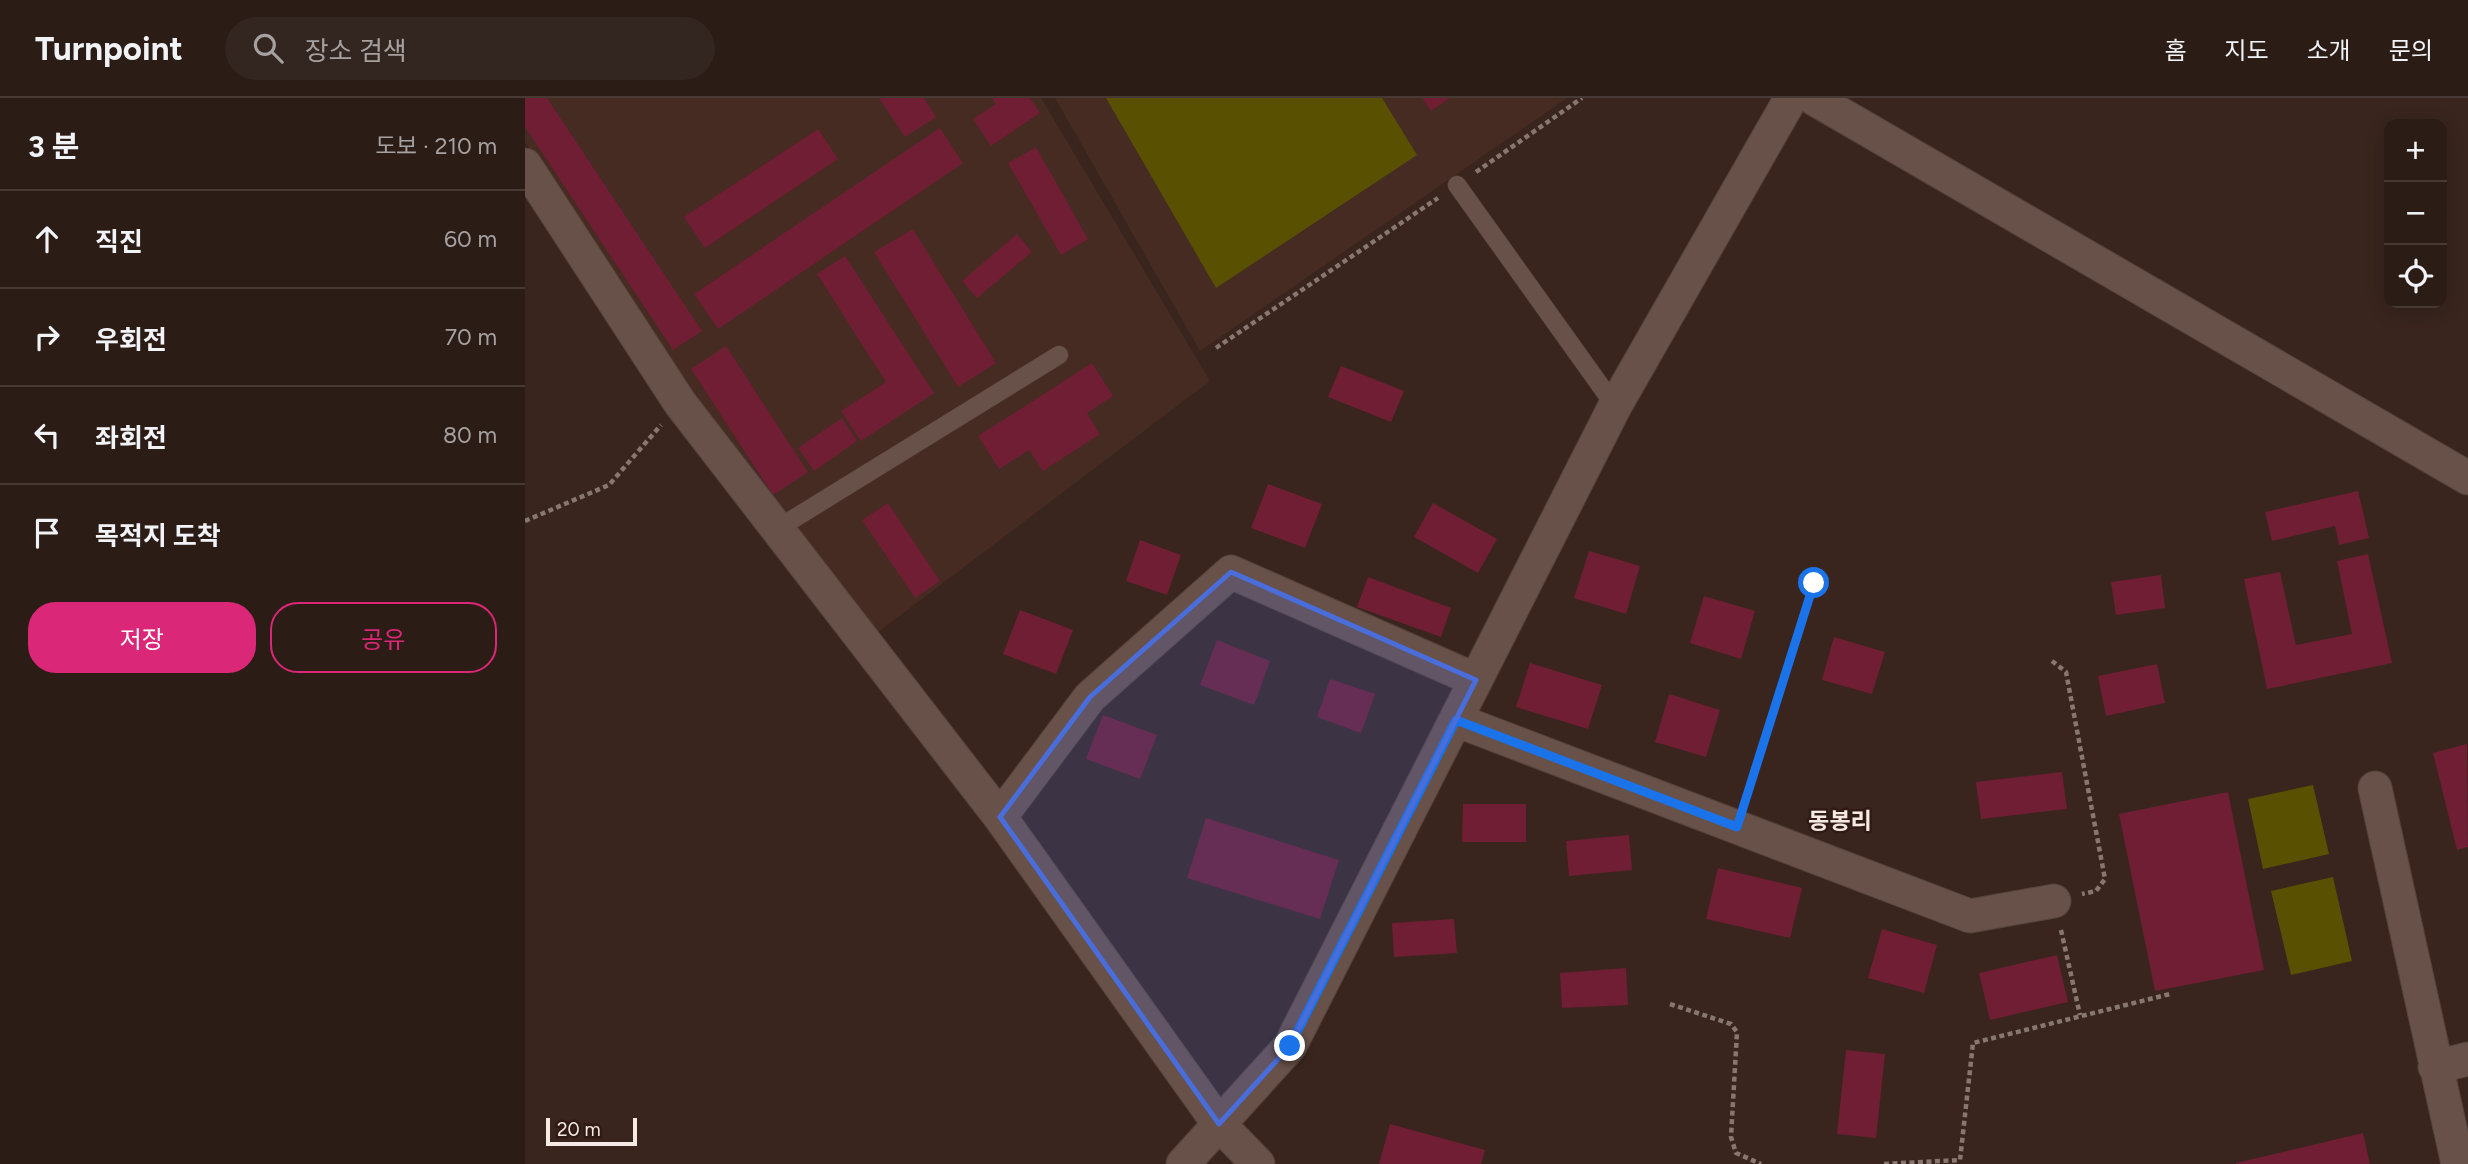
<!DOCTYPE html>
<html lang="ko">
<head>
<meta charset="utf-8">
<style>
  body { margin:0; font-family:Figtree,"Noto Sans KR",sans-serif; background:#33251f; color:#f1f3f6 }
  .controls { position:absolute; right:21px; top:21px; display:grid; overflow:hidden; border-radius:14px; box-shadow:0 4px 18px #0003 }
  .controls button { width:63px; height:63px; display:grid; place-items:center; padding:0; border:0; border-bottom:2px solid #473a35; background:#2b1c16; color:#f1f3f6; font:35px sans-serif }
  .scale { position:absolute; left:21px; bottom:18px; width:91px; box-sizing:border-box; padding-left:7px; border:4px solid #f7e9e4; border-top:0; font-size:19px; line-height:24px; white-space:nowrap; color:#f7e9e4; -webkit-text-stroke:5px #2f1b14; paint-order:stroke }
  .stop { position:absolute; width:21px; height:21px; margin:-16px; border:5px solid #1a73e8; border-radius:50%; background:#fff }
  .stop.end { background:#1a73e8; border-color:#fff; box-shadow:0 2px 7px #0008 }
  .list { margin:0; padding:0; list-style:none }
  h2 { display:flex; justify-content:space-between; align-items:center; height:91px; margin:0; padding:0 28px; font-size:30px }
  h2 small { font-size:23px; font-weight:400; color:#a6a1a1 }
  .list li { display:grid; grid-template-columns:46px 1fr auto; gap:21px; align-items:center; box-sizing:border-box; height:98px; padding:0 28px; border-top:2px solid #473a35 }
  .list b { display:block; font-size:26px; white-space:nowrap }
  .list em { font-size:23px; font-style:normal; color:#a6a1a1 }
  .actions { display:flex; gap:14px; padding:21px 28px }
  .actions a { flex:1; padding:16px 0; border:2px solid #db2777; border-radius:28px; text-align:center; font-size:24px; color:#db2777 }
  .actions .main { background:#db2777; color:#fff }
  .icon { flex:none; width:38px; height:38px; fill:none; stroke:currentColor; stroke-width:2; stroke-linecap:round; stroke-linejoin:round }
  .map { position:relative; flex:none; width:1943px; height:1066px; overflow:hidden }
  header { display:flex; align-items:center; gap:42px; box-sizing:border-box; height:98px; padding:0 35px; background:#2b1c16; border-bottom:2px solid #473a35 }
  header strong { font-size:33px }
  nav { display:flex; gap:38px; margin-inline-start:auto; font-size:24px }
  .search { width:490px; height:63px; background:#33251f; display:flex; align-items:center; gap:18px; box-sizing:border-box; padding:0 24px; border-radius:38px; color:#a6a1a1; font-size:26px }
  main { display:flex }
  aside { flex:1; background:#2b1c16 }
  .map>svg:first-child { display:block }
  .built { fill:#462b22 }
  .green { fill:#595101 }
  .building { fill:#6f1e34 }
  .lines { fill:none; stroke-linecap:round; stroke-linejoin:round }
  .service-casing { stroke:#54423c; stroke-width:19 }
  .minor-casing { stroke:#54423c; stroke-width:35 }
  .path { stroke:#887771; stroke-width:4.5; stroke-dasharray:5 3.5; stroke-linecap:butt }
  .service { stroke:#685149; stroke-width:18 }
  .minor { stroke:#685149; stroke-width:33 }
  .route { stroke:#1a73e8; stroke-width:9 }
  .marked { fill:#496dda; fill-opacity:0.2; stroke:#496dda; stroke-width:5; stroke-linejoin:round }
  .labels { text-anchor:middle; dominant-baseline:central; stroke-width:5; stroke-linejoin:round; paint-order:stroke }
  .quarter-label { font-size:23px; font-weight:bold; fill:#f7e9e4; stroke:#2f1b14 }
</style>
</head>
<body>
<header>
<strong>Turnpoint</strong>
<div class="search"><svg class="icon" aria-label="search" viewBox="0 0 24 24"><circle cx="10" cy="10" r="6"/><path d="M15 15l6 6"/></svg>장소 검색</div>
<nav><a>홈</a><a>지도</a><a>소개</a><a>문의</a></nav>
</header>
<main>
<aside>
<h2>3 분<small>도보 · 210 m</small></h2>
<ul class="list">
<li><svg class="icon" aria-label="ahead" viewBox="0 0 24 24"><path d="M12 20V5M6 11l6-6 6 6"/></svg><div><b>직진</b></div><em>60 m</em></li>
<li><svg class="icon" aria-label="right" viewBox="0 0 24 24"><path d="M7 20v-9h11M14 6l5 5-5 5"/></svg><div><b>우회전</b></div><em>70 m</em></li>
<li><svg class="icon" aria-label="left" viewBox="0 0 24 24"><path d="M17 20v-9H6M10 6l-5 5 5 5"/></svg><div><b>좌회전</b></div><em>80 m</em></li>
<li><svg class="icon" aria-label="arrive" viewBox="0 0 24 24"><path d="M6 21V4h12l-3 4 3 4H6"/></svg><div><b>목적지 도착</b></div></li>
</ul>
<div class="actions"><a class="main">저장</a><a>공유</a></div>
</aside>
<div class="map">
<svg width="1943" height="1066" viewBox="0 0 1943 1066">
  <rect width="100%" height="100%" fill="#39251e"/>
  <!-- built -->
  <path class="built" d="M0,0h516l169,283 -333,252 -99,-120 -147,-210 -106,-161z
    M530,0h512l-367,253z"/>
  <!-- green -->
  <path class="green" d="M581,0h276l35,57 -201,133z
    M1788,687l16,69 -66,15 -15,-70z
    M1808,779l19,84 -61,14 -20,-84z"/>
  <!-- building -->
  <path class="building" d="M0,0h22l155,233 -29,19 -148,-223z
    M354,0h45l12,19 -31,20z
    M467,0h38l10,15 -49,33 -18,-27 23,-15z
    M897,0h28l-19,13z
    M415,30l23,35 -245,166 -24,-35z
    M293,31l20,30 -133,89 -21,-31z
    M511,49l52,92 -27,16 -53,-92z
    M388,131l83,134 -38,24 -84,-135z
    M492,136l15,18 -55,46 -15,-17z
    M320,158l89,137 -73,48 -20,-30 45,-29 -69,-108z
    M201,248l82,126 -35,23 -82,-126z
    M567,265l21,33 -26,17 13,21 -57,37 -14,-21 -30,19 -21,-33z
    M816,268l63,25 -13,31 -63,-25z
    M317,320l15,23 -43,30 -16,-23z
    M743,386l54,20 -17,44 -54,-20z
    M1833,393l11,47 -30,7 -4,-19 -63,15 -7,-29z
    M363,405l52,78 -25,17 -53,-78z
    M908,405l64,36 -19,34 -64,-36z
    M615,442l41,15 -14,40 -41,-14z
    M1064,453l51,15 -14,48 -52,-16z
    M1843,456l24,109 -125,26 -23,-110 36,-7 16,73 56,-11 -15,-73z
    M1636,477l4,33 -49,7 -5,-33z
    M843,479l83,31 -10,29 -84,-30z
    M1179,498l51,15 -14,48 -51,-16z
    M495,512l53,20 -17,44 -53,-20z
    M1309,539l51,15 -13,42 -50,-14z
    M692,542l53,21 -16,44 -54,-20z
    M1005,565l72,22 -14,44 -72,-22z
    M1632,566l8,39 -59,13 -8,-40z
    M805,581l45,15 -14,39 -44,-16z
    M1144,596l51,16 -14,47 -51,-15z
    M578,617l54,20 -17,44 -54,-20z
    M1942,646l1,103 -11,3 -24,-97z
    M1537,674l5,37 -86,10 -5,-37z
    M1703,694l36,178 -109,21 -36,-177z
    M938,706h63v38h-64z
    M681,720l133,42 -19,59 -133,-41z
    M1104,737l3,35 -63,6 -3,-35z
    M1193,770l84,20 -12,50 -84,-19z
    M929,821l3,34 -63,4 -2,-34z
    M1357,831l55,16 -13,48 -56,-15z
    M1532,857l11,47 -78,18 -11,-47z
    M1101,870l2,37 -66,3 -2,-35z
    M1321,952l39,4 -9,84 -39,-4z
    M865,1026l95,26 -4,14h-102z
    M1838,1035l7,31h-134v-1z"/>
  <g class="lines">
    <!-- service casing -->
    <g class="service-casing">
      <path id="service" d="M932,87l158,221
        M252,431l282,-174"/>
    </g>
    <!-- minor casing -->
    <g class="minor-casing">
      <path id="minor" d="M1288,0l655,380
        M0,67l155,238 320,414 219,307 39,40
        M931,622l514,196 84,-15
        M1850,690l83,376
        M475,719l90,-120 141,-125 245,108
        M1910,969l33,-8
        M658,1066l107,-118 325,-640 176,-308"/>
    </g>
    <!-- path -->
    <path class="path" d="M951,74l106,-74
      M691,250l222,-150
      M0,423l84,-36 52,-60
      M1527,563l14,11 39,207 -9,12 -14,3
      M1221,701l68,-216
      M1536,832l19,85
      M1145,906l61,20 6,8 -6,105 5,16 25,11
      M1359,1066l76,-4 13,-117 197,-49"/>
    <!-- service -->
    <use href="#service" class="service"/>
    <!-- minor -->
    <use href="#minor" class="minor"/>
  </g>
  <g class="lines">
    <!-- route -->
    <path class="route" d="M765,948l166,-326 281,107 77,-244"/>
  </g>
  <!-- marked area -->
  <path class="marked" d="M706,474l245,108 -186,366 -71,78 -219,-307 90,-120z"/>
  <g class="labels">
    <!-- quarter labels -->
    <g class="quarter-label">
      <text x="1315" y="723">동봉리</text>
    </g>
  </g>
</svg>
<div class="controls">
<button>+</button>
<button>−</button>
<button><svg class="icon" aria-label="locate" viewBox="0 0 24 24"><circle cx="12" cy="12" r="6"/><path d="M12 2v4M12 18v4M2 12h4M18 12h4"/></svg></button>
</div>
<div class="scale">20 m</div>
<div class="stop" style="left:1289px;top:485px"></div>
<div class="stop end" style="left:765px;top:948px"></div>
</div>
</main>
</body>
</html>
